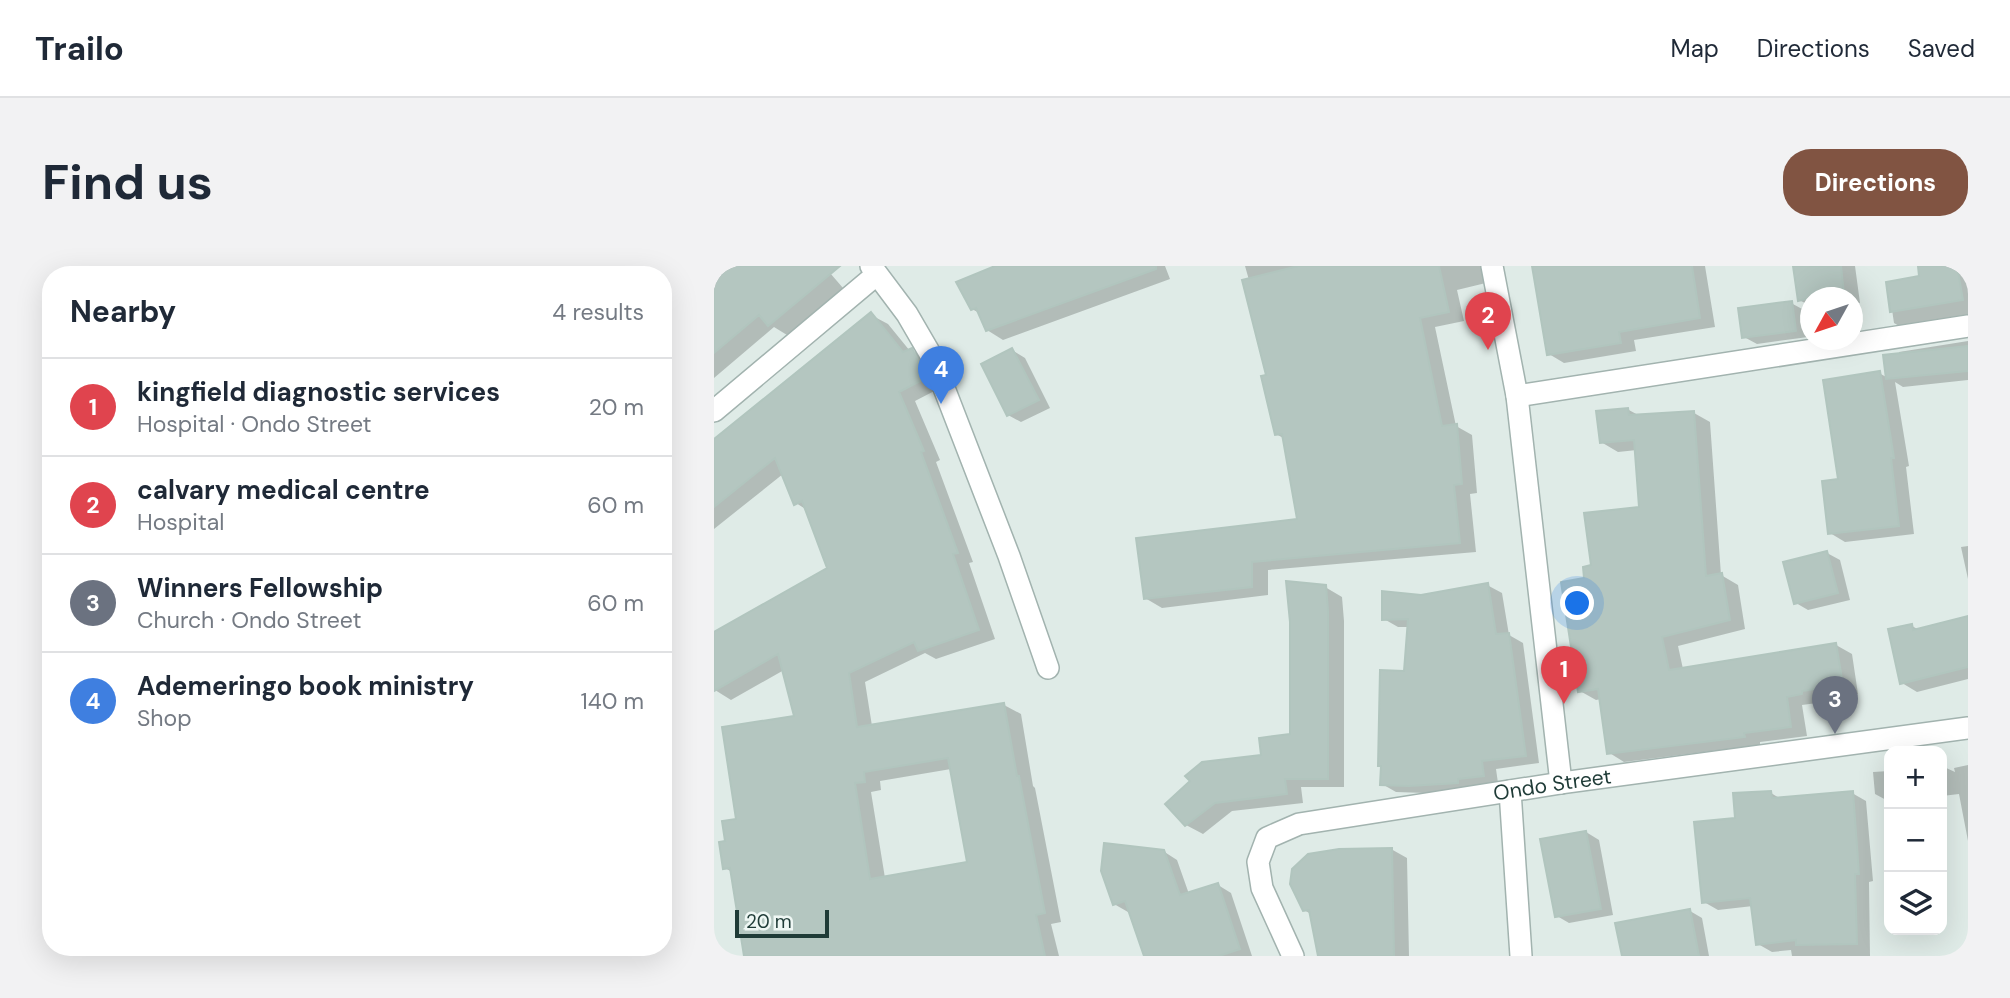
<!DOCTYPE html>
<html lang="en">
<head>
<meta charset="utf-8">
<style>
  body { margin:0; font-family:"DM Sans",sans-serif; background:#f2f2f3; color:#1f2937 }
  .controls { position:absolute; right:21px; bottom:21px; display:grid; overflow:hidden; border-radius:14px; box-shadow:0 7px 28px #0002 }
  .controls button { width:63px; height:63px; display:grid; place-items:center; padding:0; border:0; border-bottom:2px solid #e0e1e3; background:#fff; color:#1f2937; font:35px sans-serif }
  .compass { position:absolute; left:1086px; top:21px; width:63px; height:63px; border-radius:50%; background:#fff; box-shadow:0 7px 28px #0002; rotate:230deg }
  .scale { position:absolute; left:21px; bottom:18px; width:94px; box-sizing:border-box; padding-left:7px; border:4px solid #1f3b37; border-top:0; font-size:19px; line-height:24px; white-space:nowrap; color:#1f3b37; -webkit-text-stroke:5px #eff7f4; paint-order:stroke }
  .you { position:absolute; left:864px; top:338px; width:24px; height:24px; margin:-18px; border:5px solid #fff; border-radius:50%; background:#1a73e8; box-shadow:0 0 0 10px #1a73e833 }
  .badge { display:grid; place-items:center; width:46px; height:46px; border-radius:50%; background:#815442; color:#fff; font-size:23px; font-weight:700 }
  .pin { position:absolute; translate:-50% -58px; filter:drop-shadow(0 2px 4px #0008) }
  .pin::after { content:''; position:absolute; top:37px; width:24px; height:21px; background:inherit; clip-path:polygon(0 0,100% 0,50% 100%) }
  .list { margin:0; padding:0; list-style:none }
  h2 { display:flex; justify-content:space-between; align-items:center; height:91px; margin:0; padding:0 28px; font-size:30px }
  h2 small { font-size:23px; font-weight:400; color:#747a83 }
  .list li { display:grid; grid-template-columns:46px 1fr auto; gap:21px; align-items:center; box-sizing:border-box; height:98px; padding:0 28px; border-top:2px solid #e0e1e3 }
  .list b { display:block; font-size:26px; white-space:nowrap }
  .list p { margin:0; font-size:23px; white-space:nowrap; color:#747a83 }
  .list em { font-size:23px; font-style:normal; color:#747a83 }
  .icon { flex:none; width:38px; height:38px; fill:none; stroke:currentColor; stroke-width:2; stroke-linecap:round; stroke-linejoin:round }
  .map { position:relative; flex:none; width:1254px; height:690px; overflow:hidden; border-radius:28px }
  header { display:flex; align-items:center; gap:42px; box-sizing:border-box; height:98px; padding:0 35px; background:#fff; border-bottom:2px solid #e0e1e3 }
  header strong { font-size:33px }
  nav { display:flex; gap:38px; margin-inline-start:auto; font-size:24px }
  .intro { display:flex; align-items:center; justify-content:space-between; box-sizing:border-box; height:168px; padding:0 42px }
  h1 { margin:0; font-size:49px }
  .button { padding:18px 32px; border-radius:28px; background:#815442; color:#fff; font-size:24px; font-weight:700 }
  main { display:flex; gap:42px; padding:0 42px }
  aside { flex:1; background:#fff; border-radius:28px; box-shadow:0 7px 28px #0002 }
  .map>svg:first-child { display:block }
  .shadow { fill:#0003; fill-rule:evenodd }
  .building { fill:#b4c6c0; stroke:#b1c5be; stroke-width:2; fill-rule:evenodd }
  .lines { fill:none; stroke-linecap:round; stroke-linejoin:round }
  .minor-casing { stroke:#a2b3af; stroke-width:24 }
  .minor { stroke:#fff; stroke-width:21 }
  .labels { text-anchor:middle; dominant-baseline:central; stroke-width:7; stroke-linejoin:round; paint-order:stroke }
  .street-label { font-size:21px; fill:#1f3b37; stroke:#eff7f4 }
</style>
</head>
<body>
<header>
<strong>Trailo</strong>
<nav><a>Map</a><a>Directions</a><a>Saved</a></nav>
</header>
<div class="intro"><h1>Find us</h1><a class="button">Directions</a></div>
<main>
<aside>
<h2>Nearby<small>4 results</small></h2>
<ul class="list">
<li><span class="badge" style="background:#e0444e">1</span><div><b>kingfield diagnostic services</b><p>Hospital · Ondo Street</p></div><em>20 m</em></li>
<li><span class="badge" style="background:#e0444e">2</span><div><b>calvary medical centre</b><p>Hospital</p></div><em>60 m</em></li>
<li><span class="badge" style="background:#6b7280">3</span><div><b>Winners Fellowship</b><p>Church · Ondo Street</p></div><em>60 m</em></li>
<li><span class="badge" style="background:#3f7fe0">4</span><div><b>Ademeringo book ministry</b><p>Shop</p></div><em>140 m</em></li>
</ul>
</aside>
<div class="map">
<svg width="1254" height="690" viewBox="0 0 1254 690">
  <rect width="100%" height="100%" fill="#dfebe7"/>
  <!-- shadow -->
  <path class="shadow" d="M0,0h110l19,22 -56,47 -13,-8 -60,51z
    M285,0h166l5,13 -167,61 -16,-10 -6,-16 -9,-5z
    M531,0h242l3,16 -33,8 7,31 -29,6 21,99 16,9 5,58 -7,1 6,58 -208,18v25l-106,13 -17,-10 154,-77 -14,-82 -9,-5 -8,-58 -19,-96z
    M820,0h171l10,61 -81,13 2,11 -72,12 -15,-9z
    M1081,0h60l5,37 -7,1v-6h-42v8l-12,-6z
    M1206,0h48v57l-59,9 -15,-9 -6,-40 34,-5z
    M1077,37l13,7 4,27 -51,7 -13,-7z
    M157,49l17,9 22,27 2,-1 16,10 14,27 -27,14 25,59 -4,2 37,100 -4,1 26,76 -59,20 -11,-6 -60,29 7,44 132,-21 17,9 12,72 2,2 26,134 -10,2 8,32h-118l-2,-12 -91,7 1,5h-104l-13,-84 -7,-4 2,-26 69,-124 -12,-48 -53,30 -16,-10 -1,-56 115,-65 -22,-59 -11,-7 -13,-29 -69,55v-89zM237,503l18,94 -84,15 -14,-86 10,-2 -1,-9z
    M1254,75v39l-65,7 -8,-5 14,84 -3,1 8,67 -69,8 -15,-9 10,-52 39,-108 9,5 11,-23v-3z
    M298,84l13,8 25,50 -29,14 -13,-7z
    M913,143l13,7 54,-3 16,9 11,153 17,10 7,44 -67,17 5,23 153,-24 16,9 6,40 -41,6v3l-15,2 5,31 -47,6v3l-136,17 -16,-10 -7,-53 -5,1 -16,-9 6,-111 7,-13 48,-58 -4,-59 -19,2 -17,-10z
    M1254,280v33l-7,-32z
    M1113,287l13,7 10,40 -42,10 -12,-7z
    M773,319l15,8 7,42 14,8 16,120 -43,6 2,14 -26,7 -47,3 -29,-1 -14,-8 24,-112 3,-45h-11l-14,-8 37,-22z
    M611,321l17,10 2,24v166h-43l2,16 -71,8 -29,23 -17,-9 77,-69 29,-20z
    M1254,352v61l-51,13 -15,-9 10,-57 7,4z
    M1254,499v76l-9,-47 -17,2v-30l13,6 -1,-4z
    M1175,505v30h-1l-13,-7 -2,-22z
    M1057,527l10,6 71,-6 14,8 7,80 -4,1 1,74h-78l-1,-6 -19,2 -14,-8 -5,-38 -35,4 -14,-8 33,-82z
    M872,566l13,8 14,75 -44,8 -12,-7z
    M677,583l16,9 2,98h-89l-9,-42 -7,-4z
    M449,585l14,9 12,34 29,-9 13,8 21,63h-107l-14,-45 -3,1 -14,-8z
    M976,645l12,7 7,38h-85l-7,-31z"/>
  <!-- building -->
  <path class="building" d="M14,0h112l-72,60 -9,-11 -45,38v-76z
    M281,0h161v3l-170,62 -10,-23 -5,2 -15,-28z
    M584,0h141l10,46 -29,6 22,108 15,-2 5,60 -8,1 6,58 -208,19v25l-108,12 -8,-61 161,-19 -15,-85 -7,1 -14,-59 5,-1 -24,-95z
    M818,0h160l8,52 -81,14 2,11 -74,12z
    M1079,0h48l3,28 -34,4 -12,3z
    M1204,0h39l6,34 -73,12 -4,-30 33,-6z
    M1078,35l4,30 -54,7 -4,-30z
    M157,46l32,40 9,-4 14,30 -27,14 25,59 -3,1 37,101 -5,1 26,76 -61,21 -4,-9 -65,31 8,54 147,-24 13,73h2l26,137 -9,2 9,41h-301l-14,-88 -7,1 -4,-27 6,-1 -3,-20 14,-2 -14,-92 72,-11 -16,-62 -64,37v-59l113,-64 -25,-67 -8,4 -19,-47 -61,49v-68zM234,492l19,104 -97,17 -15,-96 10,-1 -1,-10z
    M1254,80v25l-82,8 -3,-24z
    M298,82l27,52 -32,16 -26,-52z
    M1166,105l14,87h-3l8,68 -71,8 -6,-53 16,-2 -15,-99z
    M914,142l1,7 65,-4 12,165 16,-3 8,47 -68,17 7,33 167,-27 7,42 -41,6v3l-15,3 4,30 -47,6 1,4 -138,17 -9,-65 -20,3 -17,-110 23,-4 -1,-11 8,-2 -7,-52 55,-6 -5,-67 -34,3 -4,-32z
    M1113,285l11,42 -44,11 -11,-42z
    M572,315l40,4 2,26v168h-43l2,15 -72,9 -30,23 -20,-22 25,-23 -5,-5 17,-14 59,-7 -2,-17 31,-4v-112z
    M774,317l8,51 13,-1 17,123 -44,5 2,15 -26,3v4l-49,3 -29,-1 1,-19h-3l2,-96 24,1 4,-52 -26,1v-29l39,4z
    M1254,350v51l-68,17 -12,-55 24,-5 1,6z
    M1057,525l1,7 81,-7 6,83h-4l2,70 -61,1v-5l-40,5 -6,-47 -48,5 -8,-81 41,-4 -2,-25z
    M872,565l15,78 -46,8 -15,-78z
    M390,577l60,7 16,45 38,-12 22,66 -21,7h-75l-19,-55 -12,4 -12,-34z
    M678,582l2,108h-76l-9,-46 -6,1 -13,-27 2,-15 16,-15 31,-5z
    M976,643l9,47h-77l-7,-33z"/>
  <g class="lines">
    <!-- minor casing -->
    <g class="minor-casing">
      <g id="minor">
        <path d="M157,0l36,48 25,43 77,199 39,112"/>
        <path d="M778,0l25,130 44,387"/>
        <path d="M803,130l451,-70"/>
        <path d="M0,145l162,-136"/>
        <path d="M796,525l11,165"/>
        <path id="s1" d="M579,690l-31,-68 -4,-26 9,-24 32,-14 262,-41 407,-55"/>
      </g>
    </g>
    <!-- minor -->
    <use href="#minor" class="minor"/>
  </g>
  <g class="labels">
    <!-- street labels -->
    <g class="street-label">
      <text stroke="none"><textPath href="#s1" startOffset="418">Ondo Street</textPath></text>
    </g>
  </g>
</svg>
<div class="controls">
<button>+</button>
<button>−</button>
<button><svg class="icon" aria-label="layers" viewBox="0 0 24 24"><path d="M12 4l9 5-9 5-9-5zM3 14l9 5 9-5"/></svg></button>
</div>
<svg class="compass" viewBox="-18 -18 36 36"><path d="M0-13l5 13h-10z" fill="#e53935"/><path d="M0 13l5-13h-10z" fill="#747a83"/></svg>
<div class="scale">20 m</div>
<div class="you"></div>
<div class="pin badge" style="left:850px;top:438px;background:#e0444e">1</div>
<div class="pin badge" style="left:774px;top:84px;background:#e0444e">2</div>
<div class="pin badge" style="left:1121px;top:468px;background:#6b7280">3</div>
<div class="pin badge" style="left:227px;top:138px;background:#3f7fe0">4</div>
</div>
</main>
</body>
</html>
